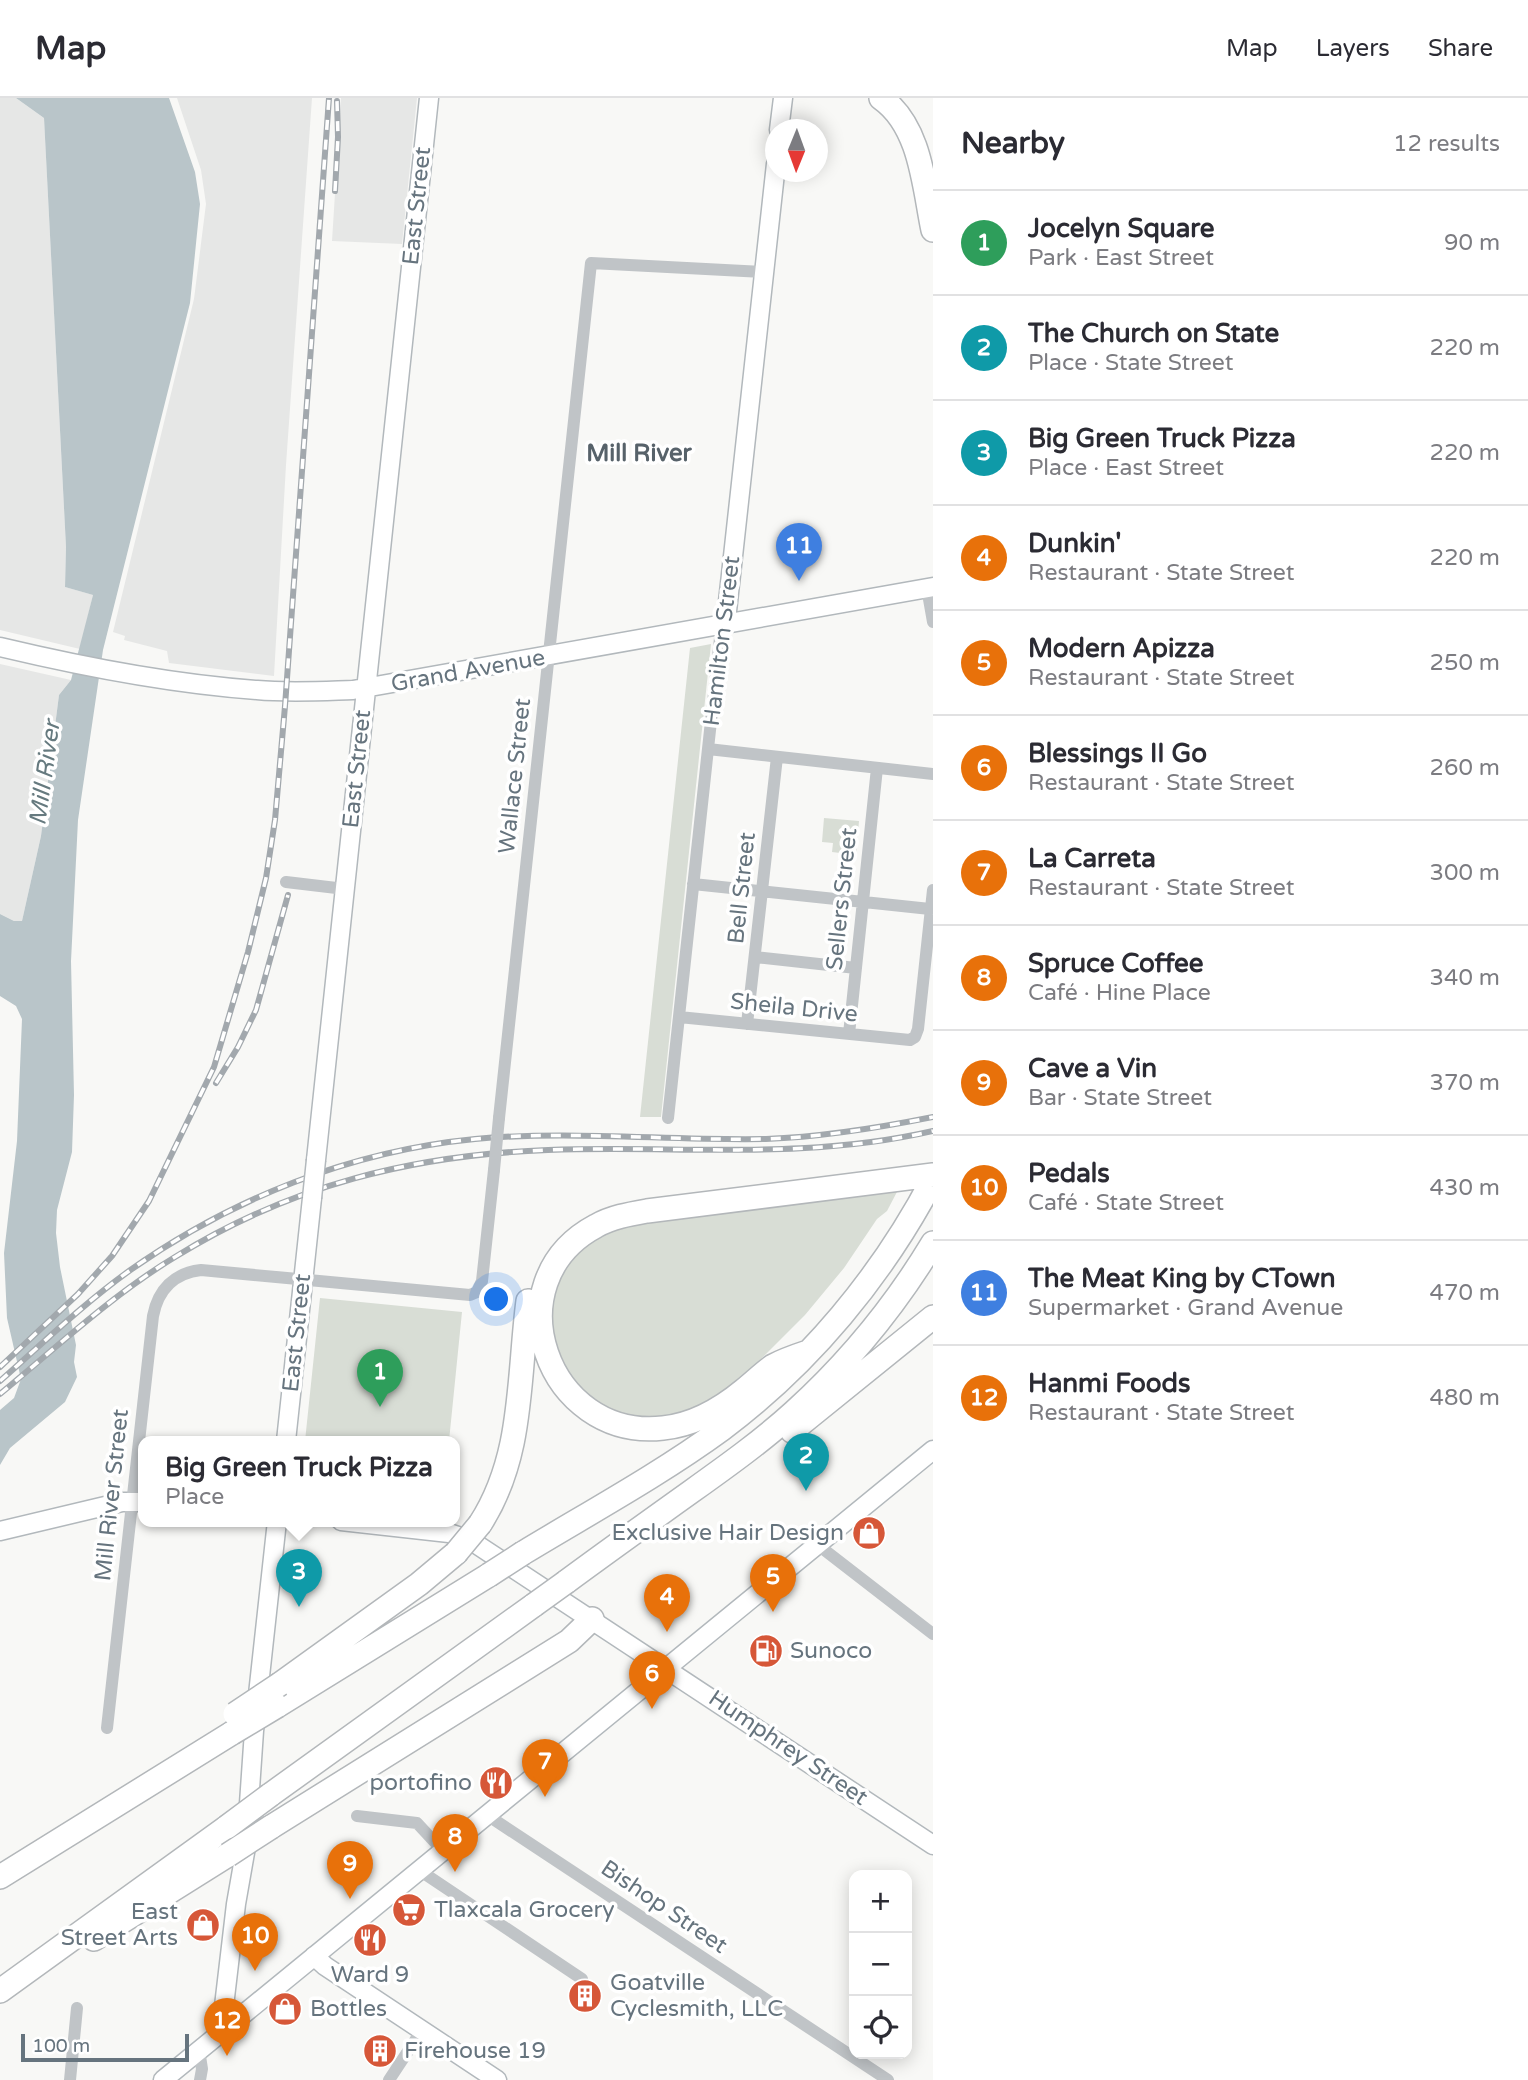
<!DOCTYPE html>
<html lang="en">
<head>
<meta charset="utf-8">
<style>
  body { margin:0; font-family:"Varela Round",sans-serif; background:#f7f7f7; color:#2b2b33 }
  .controls { position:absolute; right:21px; bottom:21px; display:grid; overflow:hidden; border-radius:14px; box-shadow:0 4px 18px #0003 }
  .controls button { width:63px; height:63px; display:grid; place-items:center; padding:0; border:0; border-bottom:2px solid #e1e1e2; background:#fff; color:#2b2b33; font:35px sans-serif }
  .compass { position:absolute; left:765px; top:21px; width:63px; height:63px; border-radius:50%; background:#fff; box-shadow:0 4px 18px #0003; rotate:181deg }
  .scale { position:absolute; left:21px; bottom:18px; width:168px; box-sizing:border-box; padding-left:7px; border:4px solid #66747e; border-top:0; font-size:19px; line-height:24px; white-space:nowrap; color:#66747e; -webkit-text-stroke:5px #fff; paint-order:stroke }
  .you { position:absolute; left:497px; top:1202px; width:24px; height:24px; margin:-18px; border:5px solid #fff; border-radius:50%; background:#1a73e8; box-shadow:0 0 0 10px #1a73e833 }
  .badge { display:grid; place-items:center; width:46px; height:46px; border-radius:50%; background:#d65738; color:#fff; font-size:23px; font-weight:700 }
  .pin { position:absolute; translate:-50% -58px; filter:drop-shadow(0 2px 4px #0008) }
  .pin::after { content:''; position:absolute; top:37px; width:24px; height:21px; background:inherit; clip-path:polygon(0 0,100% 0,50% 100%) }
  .popup { position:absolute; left:138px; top:1338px; width:322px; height:91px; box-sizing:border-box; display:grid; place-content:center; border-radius:14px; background:#fff; filter:drop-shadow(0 2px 5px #0005); font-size:23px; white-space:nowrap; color:#7c7c81 }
  .popup b { font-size:26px; color:#2b2b33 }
  .popup::after { content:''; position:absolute; left:50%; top:100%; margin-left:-14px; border:14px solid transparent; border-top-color:#fff }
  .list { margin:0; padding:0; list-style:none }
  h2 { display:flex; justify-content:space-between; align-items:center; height:91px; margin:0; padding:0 28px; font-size:30px }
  h2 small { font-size:23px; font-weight:400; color:#7c7c81 }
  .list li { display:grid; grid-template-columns:46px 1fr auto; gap:21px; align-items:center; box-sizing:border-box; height:105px; padding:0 28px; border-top:2px solid #e1e1e2 }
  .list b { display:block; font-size:26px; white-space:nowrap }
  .list p { margin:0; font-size:23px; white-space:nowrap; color:#7c7c81 }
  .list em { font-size:23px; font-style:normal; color:#7c7c81 }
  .icon { flex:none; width:38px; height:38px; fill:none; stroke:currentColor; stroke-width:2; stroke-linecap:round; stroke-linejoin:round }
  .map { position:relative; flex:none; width:933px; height:1982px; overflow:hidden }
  header { display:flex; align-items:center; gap:42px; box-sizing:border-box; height:98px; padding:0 35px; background:#fff; border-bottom:2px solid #e1e1e2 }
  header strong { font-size:33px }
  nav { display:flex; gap:38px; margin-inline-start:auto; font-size:24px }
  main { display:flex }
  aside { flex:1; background:#fff }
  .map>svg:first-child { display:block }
  .built { fill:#e6e7e6 }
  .green { fill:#d8ddd5 }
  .water { fill:#b9c5c9 }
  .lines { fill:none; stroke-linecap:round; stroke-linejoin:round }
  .secondary-casing { stroke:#b2b8bc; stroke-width:21 }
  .highway-casing { stroke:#b3b7ba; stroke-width:26 }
  .street { stroke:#c0c4c7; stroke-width:12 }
  .secondary { stroke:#fff; stroke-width:18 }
  .highway { stroke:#fff; stroke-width:23 }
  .rail-casing { stroke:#a2a8ad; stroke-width:6 }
  .rail { stroke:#fff; stroke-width:3.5; stroke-dasharray:10; stroke-linecap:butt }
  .secondary-bridge-casing { stroke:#b2b8bc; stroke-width:21; stroke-linecap:butt }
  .highway-bridge-casing { stroke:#b3b7ba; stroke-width:26; stroke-linecap:butt }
  .street-bridge { stroke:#c0c4c7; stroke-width:12 }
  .secondary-bridge { stroke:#fff; stroke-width:18 }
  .highway-bridge { stroke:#fff; stroke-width:23 }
  .labels { text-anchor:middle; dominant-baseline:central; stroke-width:7; stroke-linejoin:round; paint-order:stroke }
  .street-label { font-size:23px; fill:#66747e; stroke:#fff }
  .poi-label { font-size:23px; fill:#66747e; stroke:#fff; text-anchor:start }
  .neighbourhood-label { font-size:24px; font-weight:bold; fill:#57626a; stroke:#fff }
  .water-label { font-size:24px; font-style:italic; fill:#667a7f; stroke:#fff }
</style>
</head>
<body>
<header>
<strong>Map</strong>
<nav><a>Map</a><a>Layers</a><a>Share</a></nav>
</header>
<main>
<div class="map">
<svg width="933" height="1982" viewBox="0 0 933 1982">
  <rect width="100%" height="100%" fill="#f8f8f6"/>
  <!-- built -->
  <path class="built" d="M0,0h16l28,20 22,429 -1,40 28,8 -13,54 -80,-19z
    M177,0h135l-26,367 -12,211 -105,-13 -2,-12 -43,-11 1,-4 -12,-4 81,-333 12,-95 -5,-34z
    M341,0h76l-15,146 -70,-3z
    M0,566l71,16 -12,15 -18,141 -19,85h-8l-14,-7z"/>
  <!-- green -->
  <path class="green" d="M711,546l-50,473h-21l50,-469z
    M824,720l35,3 -3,34 -24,-3 1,-9 -11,-1z
    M898,1092l-11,21 -10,8 -33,49 -39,47 -65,65 -25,19 -25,12 -30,8h-29l-48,-24 -30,-44 -2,-58 27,-43 37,-24z
    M320,1200l142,14 -13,129h-144z"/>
  <!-- water -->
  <path class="water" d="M16,0h153l26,74 5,32 -10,99 -87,347 -25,170 -7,141 3,134 -2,57 -15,58 -1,23 4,34 16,78 -2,17 3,15 -12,25 -55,46 -10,17v-55l14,-12 7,-19 -14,-61 -3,-65 13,-112 5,-122 -6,-13 -16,-10v-82l14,7h8l19,-85 18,-141 12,-15 22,-85 -28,-8 1,-40 -22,-429z"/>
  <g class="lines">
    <!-- secondary casing -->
    <g class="secondary-casing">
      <path id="secondary" d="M779,32l4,-32
        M724,527l3,-14 49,-447
        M0,549c84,20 171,37 257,43 32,3 65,1 96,0l580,-103
        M316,1062l113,-1062
        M286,1343l26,-243
        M341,1423l108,12 21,7 463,305
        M0,1433l122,-29h21
        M314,1858l11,10 172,114
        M227,1929l-3,-21 12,-102 10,-57 8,-116 23,-210
        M163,1982l770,-630"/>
    </g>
    <!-- highway casing -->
    <g class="highway-casing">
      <path id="highway" d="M881,0c40,28 43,89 52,132
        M808,1254c-12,4 -24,8 -35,14 -10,7 -19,16 -29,24 -23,19 -50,35 -81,38 -116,13 -172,-146 -67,-202 16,-9 34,-12 51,-15l286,-36
        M792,1333l141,-114
        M480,1426c44,-68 38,-146 48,-223
        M523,1455c66,-40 136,-78 199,-124 88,-66 160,-153 211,-250
        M566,1484c42,-31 84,-61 126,-91 35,-25 70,-50 102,-79 54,-49 101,-106 139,-169
        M280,1586l139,-100 37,-31
        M277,1608l212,-131
        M270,1697l264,-190
        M271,1729l298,-186 23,-22
        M0,1779l232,-144
        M94,1841l134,-84
        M0,1893l227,-164"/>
    </g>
    <!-- street -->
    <path class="street" d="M927,490l6,34
      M708,651l225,25
      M286,784l59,7
      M693,786l237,25
      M755,859l101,11
      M679,919l231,23 5,-3 3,-8 15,-139
      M747,926l30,-267
      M849,936l28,-266
      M499,1020l92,-855 172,9
      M668,1020l52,-480 4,-13
      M818,1447l115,89
      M107,1630l46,-412c5,-26 21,-43 48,-46l269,25 7,-3 5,-11 12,-111
      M487,1717l401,265
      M357,1718l60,7 26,28
      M419,1772l163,109
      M199,1952l3,19 -2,11
      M70,1982l7,-72
      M389,1982l33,-50"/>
    <!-- secondary -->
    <use href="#secondary" class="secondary"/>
    <!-- highway -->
    <use href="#highway" class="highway"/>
    <!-- rail casing -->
    <g class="rail-casing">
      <path id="rail" d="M335,93l3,-54 -1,-36
        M216,985l22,-36 18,-37 32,-115
        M0,1269l78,-73 34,-38 37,-55 65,-134 34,-115 18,-74 9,-58 10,-114 44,-608
        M0,1283c42,-37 83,-77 129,-110 102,-72 221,-120 346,-132 97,-9 194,2 291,0 56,-2 112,-11 167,-22
        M0,1296c57,-47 112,-99 175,-137 116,-72 238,-102 373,-107 131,-5 254,11 385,-19"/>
    </g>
    <!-- rail -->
    <use href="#rail" class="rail"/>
    <!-- secondary-bridge casing -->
    <g class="secondary-bridge-casing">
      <path id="secondary-bridge" d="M312,1100l4,-38"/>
    </g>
    <!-- highway-bridge casing -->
    <g class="highway-bridge-casing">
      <path id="highway-bridge" d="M456,1455l24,-29
        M489,1477l34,-22
        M534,1507l32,-23
        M235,1616l45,-30
        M232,1635l45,-27
        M227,1729l43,-32
        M228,1757l43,-28"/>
    </g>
    <!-- street-bridge -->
    <path class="street-bridge" d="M494,1072l5,-52"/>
    <!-- secondary-bridge -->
    <use href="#secondary-bridge" class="secondary-bridge"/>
    <!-- highway-bridge -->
    <use href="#highway-bridge" class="highway-bridge"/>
  </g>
  <!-- icons -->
  <defs>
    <g id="shop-disc" transform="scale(1.75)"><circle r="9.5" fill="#d65738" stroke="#fff"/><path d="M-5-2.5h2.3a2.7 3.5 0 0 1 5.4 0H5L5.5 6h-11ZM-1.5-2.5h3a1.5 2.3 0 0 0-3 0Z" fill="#fff"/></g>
    <g id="fuel-disc" transform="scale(1.75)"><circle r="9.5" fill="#d65738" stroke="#fff"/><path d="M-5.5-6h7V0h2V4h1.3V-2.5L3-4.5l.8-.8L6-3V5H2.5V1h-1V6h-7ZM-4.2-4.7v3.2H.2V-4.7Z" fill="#fff"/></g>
    <g id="restaurant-disc" transform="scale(1.75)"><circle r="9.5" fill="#d65738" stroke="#fff"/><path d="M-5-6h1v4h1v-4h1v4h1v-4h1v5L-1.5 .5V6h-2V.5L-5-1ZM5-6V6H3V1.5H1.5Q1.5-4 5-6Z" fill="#fff"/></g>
    <g id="supermarket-disc" transform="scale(1.75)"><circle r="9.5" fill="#d65738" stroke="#fff"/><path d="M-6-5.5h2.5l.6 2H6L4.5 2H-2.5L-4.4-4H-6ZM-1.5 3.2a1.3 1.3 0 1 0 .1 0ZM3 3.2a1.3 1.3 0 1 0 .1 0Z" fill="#fff"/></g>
    <g id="building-disc" transform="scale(1.75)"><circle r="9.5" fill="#d65738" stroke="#fff"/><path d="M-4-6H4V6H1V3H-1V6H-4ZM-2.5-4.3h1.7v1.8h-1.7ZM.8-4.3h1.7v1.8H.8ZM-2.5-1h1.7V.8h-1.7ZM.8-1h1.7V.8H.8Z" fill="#fff"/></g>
  </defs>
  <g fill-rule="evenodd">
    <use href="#shop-disc" x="869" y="1435"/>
    <use href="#fuel-disc" x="766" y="1553"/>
    <use href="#restaurant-disc" x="496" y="1685"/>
    <use href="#supermarket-disc" x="409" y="1812"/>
    <use href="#shop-disc" x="203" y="1827"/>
    <use href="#restaurant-disc" x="370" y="1842"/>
    <use href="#building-disc" x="585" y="1898"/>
    <use href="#shop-disc" x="285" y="1911"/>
    <use href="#building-disc" x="380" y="1953"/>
  </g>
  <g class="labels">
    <!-- street labels -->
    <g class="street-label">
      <text transform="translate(417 108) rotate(-84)">East Street</text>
      <text transform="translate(722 543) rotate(-83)">Hamilton Street</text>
      <text transform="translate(468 573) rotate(-10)">Grand Avenue</text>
      <text transform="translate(357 671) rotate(-84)">East Street</text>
      <text transform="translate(515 678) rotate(-84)">Wallace Street</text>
      <text transform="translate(742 790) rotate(-84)">Bell Street</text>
      <text transform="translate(842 801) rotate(-84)">Sellers Street</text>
      <text transform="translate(794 910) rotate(6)">Sheila Drive</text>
      <text transform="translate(297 1235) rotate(-84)">East Street</text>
      <text transform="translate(112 1397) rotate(-84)">Mill River Street</text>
      <text transform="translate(788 1650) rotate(34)">Humphrey Street</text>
      <text transform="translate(664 1809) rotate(34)">Bishop Street</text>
    </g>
    <!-- poi labels -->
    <g class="poi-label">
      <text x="844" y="1435" text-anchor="end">Exclusive Hair Design</text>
      <text x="790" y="1553">Sunoco</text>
      <text x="472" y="1685" text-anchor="end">portofino</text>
      <text x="434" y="1812">Tlaxcala Grocery</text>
      <text x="178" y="1814" text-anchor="end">East<tspan x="178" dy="26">Street Arts</tspan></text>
      <text x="370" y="1877" text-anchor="middle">Ward 9</text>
      <text x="610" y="1885">Goatville<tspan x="610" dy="26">Cyclesmith, LLC</tspan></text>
      <text x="310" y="1911">Bottles</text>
      <text x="404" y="1953">Firehouse 19</text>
    </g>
    <!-- neighbourhood labels -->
    <g class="neighbourhood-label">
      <text x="639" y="355">Mill River</text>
    </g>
    <!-- water labels -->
    <g class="water-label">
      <text transform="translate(45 675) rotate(-82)">Mill River</text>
    </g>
  </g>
</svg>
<div class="controls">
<button>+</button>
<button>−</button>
<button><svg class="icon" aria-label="locate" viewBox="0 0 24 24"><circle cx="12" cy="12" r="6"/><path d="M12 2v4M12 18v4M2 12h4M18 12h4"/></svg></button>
</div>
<svg class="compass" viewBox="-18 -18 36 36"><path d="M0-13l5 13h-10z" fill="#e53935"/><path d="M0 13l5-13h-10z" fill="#7c7c81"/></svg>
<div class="scale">100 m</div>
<div class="you"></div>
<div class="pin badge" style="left:380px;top:1309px;background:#2e9e5b">1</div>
<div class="pin badge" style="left:806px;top:1393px;background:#0f9aa8">2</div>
<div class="pin badge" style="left:299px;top:1509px;background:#0f9aa8">3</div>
<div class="popup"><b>Big Green Truck Pizza</b>Place</div>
<div class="pin badge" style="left:667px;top:1534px;background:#e8710a">4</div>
<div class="pin badge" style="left:773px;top:1514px;background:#e8710a">5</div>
<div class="pin badge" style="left:652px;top:1611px;background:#e8710a">6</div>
<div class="pin badge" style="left:545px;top:1699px;background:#e8710a">7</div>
<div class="pin badge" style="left:455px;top:1774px;background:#e8710a">8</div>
<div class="pin badge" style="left:350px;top:1801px;background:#e8710a">9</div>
<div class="pin badge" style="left:255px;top:1873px;background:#e8710a">10</div>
<div class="pin badge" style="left:799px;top:483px;background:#3f7fe0">11</div>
<div class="pin badge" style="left:227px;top:1958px;background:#e8710a">12</div>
</div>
<aside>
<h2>Nearby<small>12 results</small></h2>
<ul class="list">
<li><span class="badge" style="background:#2e9e5b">1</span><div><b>Jocelyn Square</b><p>Park · East Street</p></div><em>90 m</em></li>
<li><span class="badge" style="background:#0f9aa8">2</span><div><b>The Church on State</b><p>Place · State Street</p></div><em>220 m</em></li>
<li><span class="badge" style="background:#0f9aa8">3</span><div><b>Big Green Truck Pizza</b><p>Place · East Street</p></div><em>220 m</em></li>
<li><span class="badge" style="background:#e8710a">4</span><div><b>Dunkin'</b><p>Restaurant · State Street</p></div><em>220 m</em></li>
<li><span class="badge" style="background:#e8710a">5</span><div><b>Modern Apizza</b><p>Restaurant · State Street</p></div><em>250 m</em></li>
<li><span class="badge" style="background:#e8710a">6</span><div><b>Blessings II Go</b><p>Restaurant · State Street</p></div><em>260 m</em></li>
<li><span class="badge" style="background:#e8710a">7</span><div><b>La Carreta</b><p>Restaurant · State Street</p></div><em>300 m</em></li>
<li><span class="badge" style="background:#e8710a">8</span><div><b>Spruce Coffee</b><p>Café · Hine Place</p></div><em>340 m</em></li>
<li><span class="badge" style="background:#e8710a">9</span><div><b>Cave a Vin</b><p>Bar · State Street</p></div><em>370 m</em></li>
<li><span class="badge" style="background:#e8710a">10</span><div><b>Pedals</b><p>Café · State Street</p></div><em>430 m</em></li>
<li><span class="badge" style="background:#3f7fe0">11</span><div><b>The Meat King by CTown</b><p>Supermarket · Grand Avenue</p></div><em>470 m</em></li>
<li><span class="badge" style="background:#e8710a">12</span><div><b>Hanmi Foods</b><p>Restaurant · State Street</p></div><em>480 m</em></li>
</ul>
</aside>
</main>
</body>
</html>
